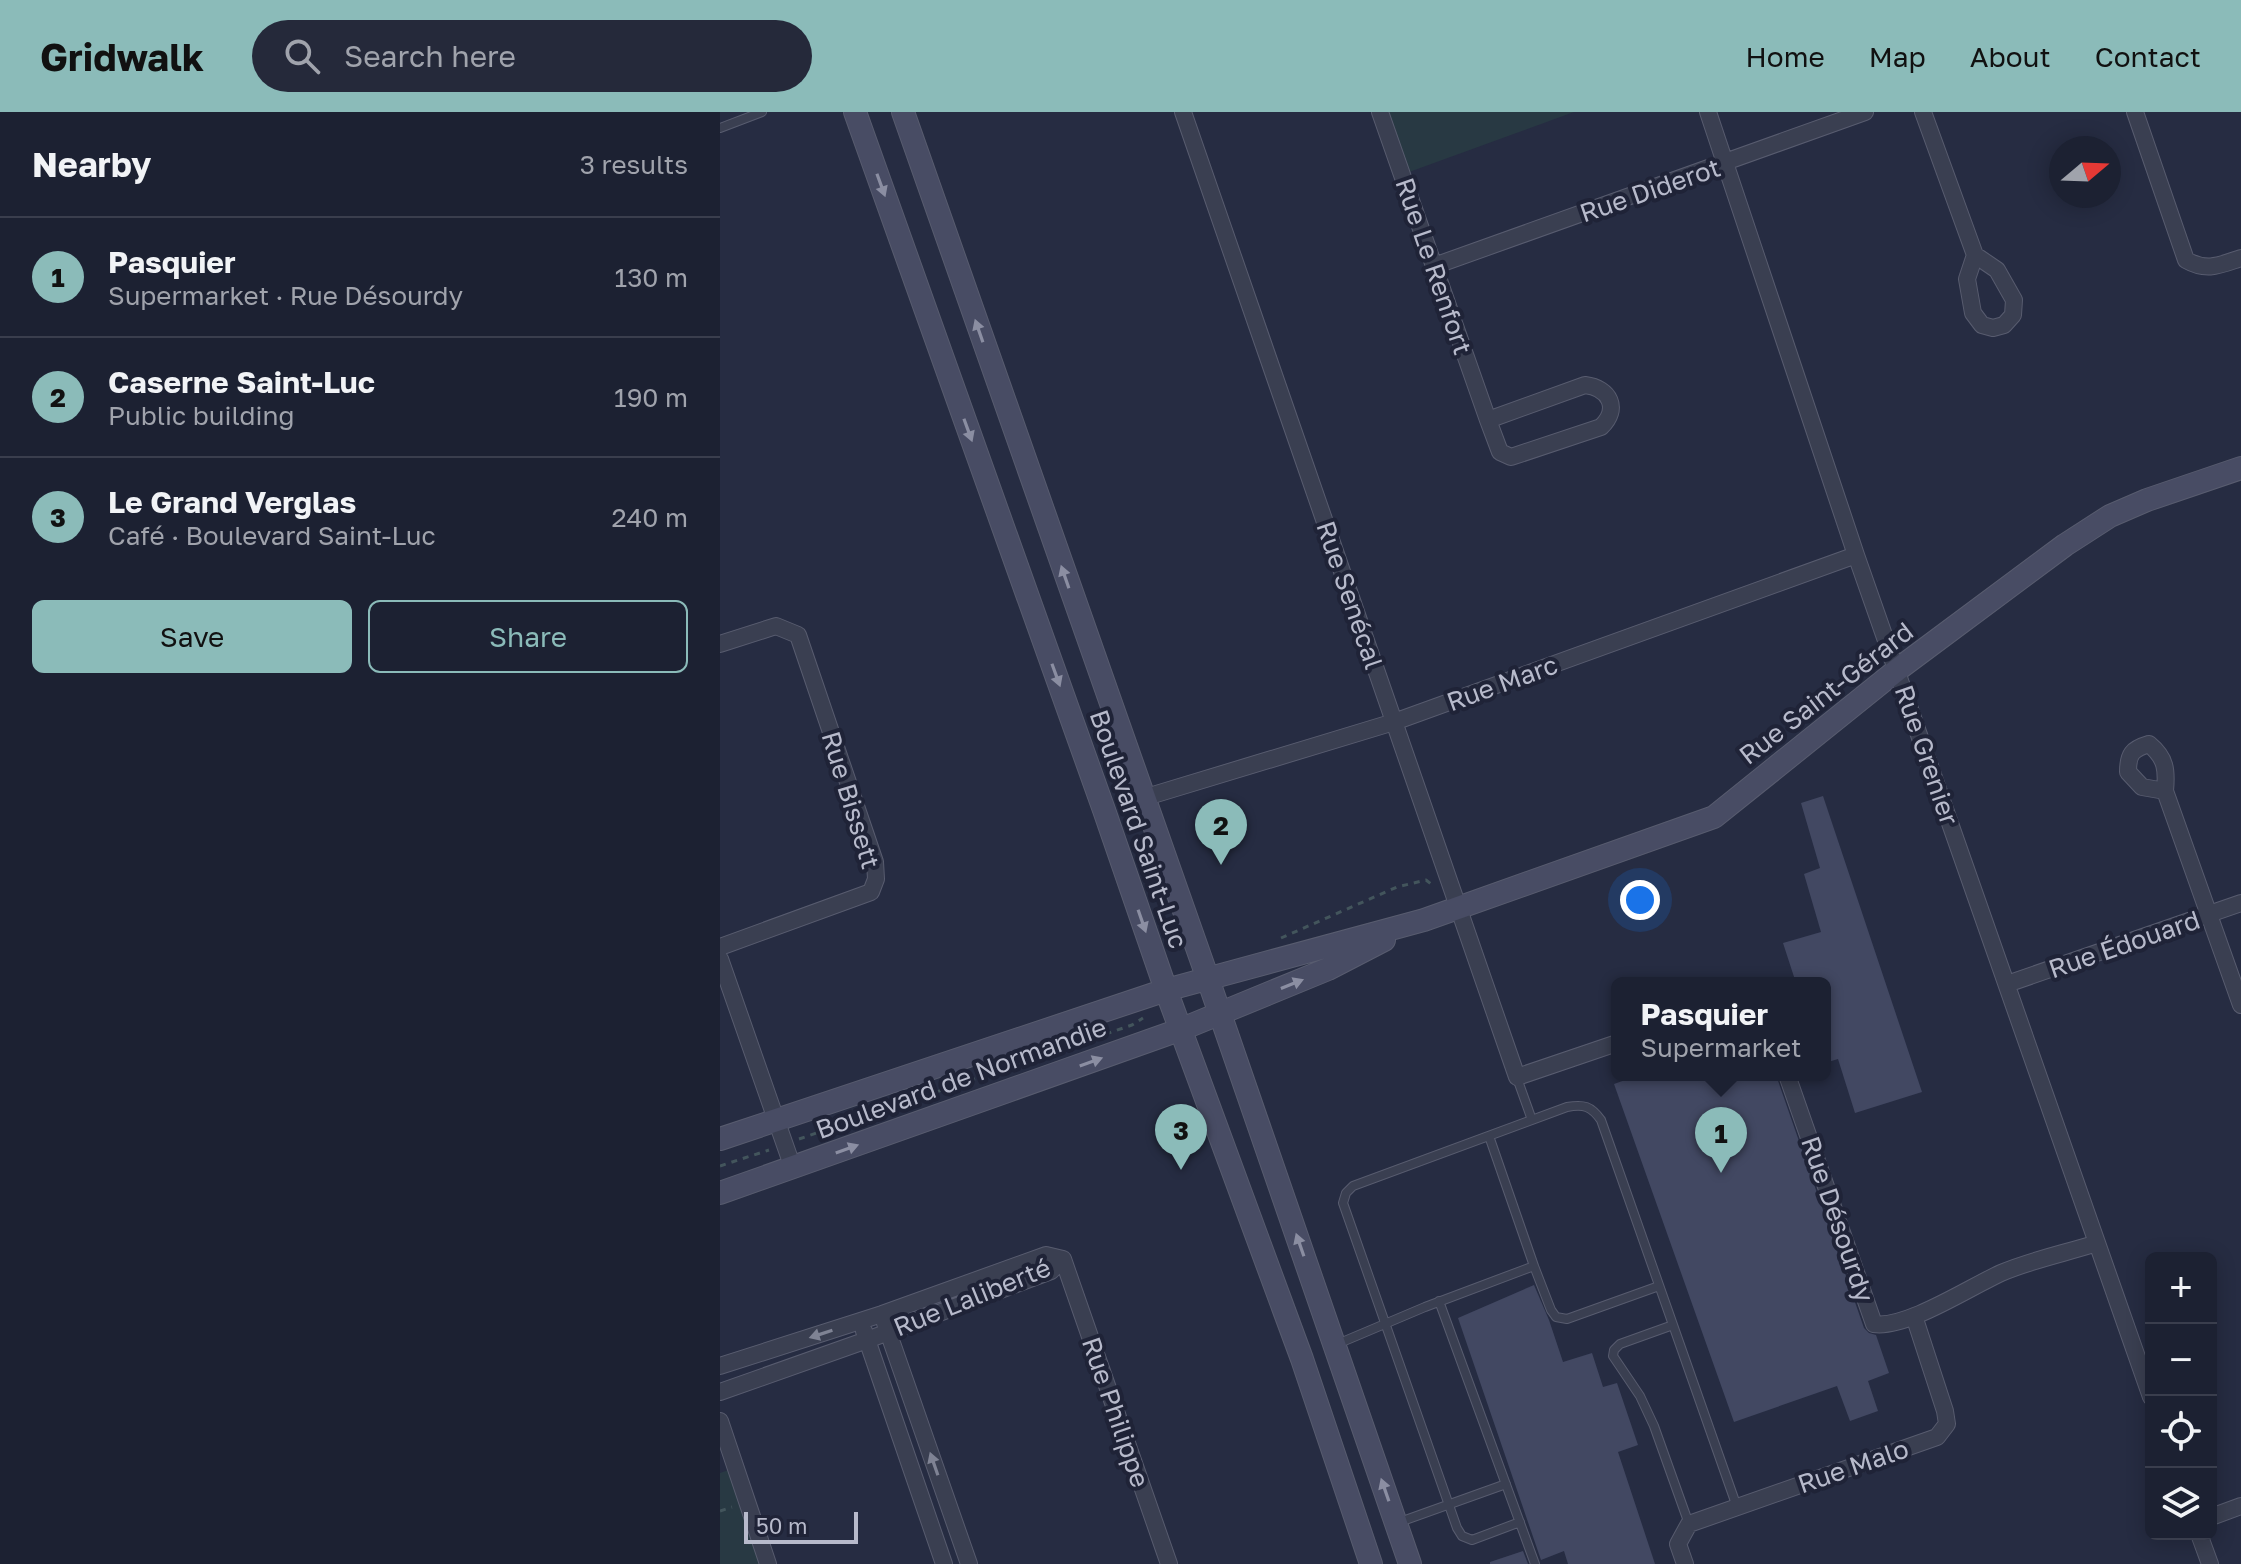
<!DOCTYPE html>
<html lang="en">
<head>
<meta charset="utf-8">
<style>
  body { margin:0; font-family:"Golos Text",sans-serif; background:#25293a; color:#f1f3f6 }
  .controls { position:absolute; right:24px; bottom:24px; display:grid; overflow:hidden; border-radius:12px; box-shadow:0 4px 20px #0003 }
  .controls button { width:72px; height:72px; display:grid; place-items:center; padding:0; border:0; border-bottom:2px solid #3a3e4d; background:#1c2132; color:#f1f3f6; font:40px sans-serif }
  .compass { position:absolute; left:1329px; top:24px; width:72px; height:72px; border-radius:50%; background:#1c2132; box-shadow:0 4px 20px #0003; rotate:71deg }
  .scale { position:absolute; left:24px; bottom:20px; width:114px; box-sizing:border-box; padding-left:8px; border:4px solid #b7bacb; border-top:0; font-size:22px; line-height:28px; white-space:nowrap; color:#b7bacb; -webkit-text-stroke:6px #1f2337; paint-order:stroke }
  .you { position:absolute; left:920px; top:788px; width:28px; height:28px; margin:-20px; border:6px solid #fff; border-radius:50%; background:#1a73e8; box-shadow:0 0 0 12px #1a73e833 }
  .badge { display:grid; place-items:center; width:52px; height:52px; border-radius:50%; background:#8bbbb9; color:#111; font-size:26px; font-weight:700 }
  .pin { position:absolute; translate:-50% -66px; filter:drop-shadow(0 2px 4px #0008) }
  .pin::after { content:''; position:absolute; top:42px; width:28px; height:24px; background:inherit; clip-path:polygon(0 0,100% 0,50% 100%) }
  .popup { position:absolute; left:891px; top:865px; width:220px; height:104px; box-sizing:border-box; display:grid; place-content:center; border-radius:12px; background:#1c2132; filter:drop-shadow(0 2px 6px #0005); font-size:26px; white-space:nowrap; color:#a0a3ac }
  .popup b { font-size:30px; color:#f1f3f6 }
  .popup::after { content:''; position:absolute; left:50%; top:100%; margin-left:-16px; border:16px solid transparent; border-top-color:#1c2132 }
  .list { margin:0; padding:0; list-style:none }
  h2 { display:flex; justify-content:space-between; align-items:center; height:104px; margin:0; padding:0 32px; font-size:34px }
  h2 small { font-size:26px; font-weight:400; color:#a0a3ac }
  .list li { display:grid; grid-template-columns:52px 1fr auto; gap:24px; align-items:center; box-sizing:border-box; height:120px; padding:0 32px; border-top:2px solid #3a3e4d }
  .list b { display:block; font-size:30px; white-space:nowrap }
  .list p { margin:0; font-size:26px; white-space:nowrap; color:#a0a3ac }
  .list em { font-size:26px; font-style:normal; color:#a0a3ac }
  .actions { display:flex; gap:16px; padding:24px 32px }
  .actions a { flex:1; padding:18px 0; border:2px solid #8bbbb9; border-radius:12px; text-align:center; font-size:28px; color:#8bbbb9 }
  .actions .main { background:#8bbbb9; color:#111 }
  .icon { flex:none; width:44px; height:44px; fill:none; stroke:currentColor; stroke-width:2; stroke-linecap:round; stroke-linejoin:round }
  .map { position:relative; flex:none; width:1521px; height:1452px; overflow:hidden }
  header { display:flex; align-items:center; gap:48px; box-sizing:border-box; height:112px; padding:0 40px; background:#8bbbb9; color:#111 }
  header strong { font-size:38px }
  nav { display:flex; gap:44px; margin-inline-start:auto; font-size:28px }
  .search { width:560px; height:72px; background:#25293a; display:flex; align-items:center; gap:20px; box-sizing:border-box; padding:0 28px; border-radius:44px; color:#a0a3ac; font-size:30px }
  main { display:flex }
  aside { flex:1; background:#1c2132 }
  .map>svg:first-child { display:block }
  .green { fill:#283943 }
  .building { fill:#424862 }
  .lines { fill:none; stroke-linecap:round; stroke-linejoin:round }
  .lane-casing { stroke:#585c6f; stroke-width:10 }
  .street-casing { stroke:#585c6f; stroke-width:18 }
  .secondary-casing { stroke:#585c6f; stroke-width:24 }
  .path { stroke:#43555c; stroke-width:3; stroke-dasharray:6 6; stroke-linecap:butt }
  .lane { stroke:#3a3f51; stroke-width:8 }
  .street { stroke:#3a3f51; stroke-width:16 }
  .secondary { stroke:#484c64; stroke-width:22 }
  .oneway { fill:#8b8ea2 }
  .oneway2 { fill:#7f8394 }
  .labels { text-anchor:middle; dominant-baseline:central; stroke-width:8; stroke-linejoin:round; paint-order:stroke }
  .street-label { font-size:26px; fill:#b7bacb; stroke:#1f2337 }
</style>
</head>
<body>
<header>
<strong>Gridwalk</strong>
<div class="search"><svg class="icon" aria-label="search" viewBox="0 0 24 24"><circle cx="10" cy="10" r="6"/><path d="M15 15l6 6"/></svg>Search here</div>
<nav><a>Home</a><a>Map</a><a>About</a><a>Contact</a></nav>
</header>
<main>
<aside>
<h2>Nearby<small>3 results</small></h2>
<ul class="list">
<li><span class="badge">1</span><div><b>Pasquier</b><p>Supermarket · Rue Désourdy</p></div><em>130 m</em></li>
<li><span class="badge">2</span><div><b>Caserne Saint-Luc</b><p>Public building</p></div><em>190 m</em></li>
<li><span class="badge">3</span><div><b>Le Grand Verglas</b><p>Café · Boulevard Saint-Luc</p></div><em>240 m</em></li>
</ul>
<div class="actions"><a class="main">Save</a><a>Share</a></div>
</aside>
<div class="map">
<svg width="1521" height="1452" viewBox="0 0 1521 1452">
  <rect width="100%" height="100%" fill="#262c42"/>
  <!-- green -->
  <path class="green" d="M660,0h194l-173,63z
    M14,1356l33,96h-47v-91z"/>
  <!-- building -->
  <path class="building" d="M1103,684l99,296 -67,21 -17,-54 -13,4v-80h-29l-13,-40 38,-11 -17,-58 16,-6 -19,-65z
    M919,963h137l88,253 5,5 7,2 13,38 -21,8 10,30 -28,10 -13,-35 -103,36 -120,-338z
    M814,1173l15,35 14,42 29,-9 11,34 14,-4 21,62 -20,7 37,112h-87l-4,-13 -23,9 -83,-242z
    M803,1439l5,13h-38v-2z"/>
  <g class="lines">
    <!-- lane casing -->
    <g class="lane-casing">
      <path id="lane" d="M0,16l42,-16
        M797,966l15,42
        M814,1154l17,44 5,7 11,2 92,-33
        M719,1189l96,263
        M953,1213l-53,19 -6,6 -1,6 27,40 14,30 35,98
        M615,1233l90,-38 109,-41 -45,-130
        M800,1410l-48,18 -10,-4 -5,-8 -114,-325 3,-10 7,-7 214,-79c17,-3 24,-1 34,13l136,387
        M677,1411l109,-39"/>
    </g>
    <!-- street casing -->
    <g class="street-casing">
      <path id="street" d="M463,0l334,965 100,-34
        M660,0l108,308 12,32 11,5 90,-30c19,-18 9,-39 -16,-42l-97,35
        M988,0l148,443 295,842
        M1203,0l52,143 22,15 17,30 -1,15 -9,10 -11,3 -11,-3 -9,-12 -6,-34 8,-24
        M1415,0l51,148c21,12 34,5 55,-2
        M714,154l431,-154
        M0,532l56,-18 22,9 77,227 1,17 -5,13 -151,55
        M1445,679l-23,-4 -14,-15c0,-18 4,-23 21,-28 17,14 18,26 16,47l76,214
        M423,686l251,-76 462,-167
        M0,847l73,209
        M1287,872l234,-81
        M1067,963l87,249c32,5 96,-37 127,-51 30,-13 65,-20 96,-30
        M343,1147l106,305
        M165,1211l84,241
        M144,1219l80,233
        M0,1254l162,-52 164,-59 17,4 -12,12 -184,69 -147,52
        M0,1309l48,143
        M1491,1405l30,-11
        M1479,1422l11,30
        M965,1452l-7,-20 11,-20 248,-87 10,-13 -2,-13 -31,-95"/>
    </g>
    <!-- secondary casing -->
    <g class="secondary-casing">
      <path id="secondary" d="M135,0l249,698 62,180 136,369 69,205
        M183,0l305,867 202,585
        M0,1027l446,-149 258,-70 290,-103 183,-147 168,-125 45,-29 37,-16 94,-32
        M0,1081l462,-164 146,-60 56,-29"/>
    </g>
    <!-- path -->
    <path class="path" d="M561,826l116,-51 29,-7 9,7
      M79,1027l333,-114 11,-7
      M0,1054l49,-16
      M0,1399l12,-4"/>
    <!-- lane -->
    <use href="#lane" class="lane"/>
    <!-- street -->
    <use href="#street" class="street"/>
    <!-- secondary -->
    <use href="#secondary" class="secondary"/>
  </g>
  <!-- one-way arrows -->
  <defs><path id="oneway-solid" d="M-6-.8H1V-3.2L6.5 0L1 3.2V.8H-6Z" transform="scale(2)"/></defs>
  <g class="oneway">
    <use href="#oneway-solid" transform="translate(161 73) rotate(70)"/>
    <use href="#oneway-solid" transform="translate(259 219) rotate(-109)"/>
    <use href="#oneway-solid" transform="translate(248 318) rotate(70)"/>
    <use href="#oneway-solid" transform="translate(345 465) rotate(-109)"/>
    <use href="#oneway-solid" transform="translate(336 563) rotate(70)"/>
    <use href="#oneway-solid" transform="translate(422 809) rotate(71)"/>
    <use href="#oneway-solid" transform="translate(572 872) rotate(-22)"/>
    <use href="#oneway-solid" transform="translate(371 950) rotate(-20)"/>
    <use href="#oneway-solid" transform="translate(127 1037) rotate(-20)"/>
    <use href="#oneway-solid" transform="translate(580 1133) rotate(-109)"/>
    <use href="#oneway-solid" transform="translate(665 1378) rotate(-109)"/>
  </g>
  <g class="oneway2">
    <use href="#oneway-solid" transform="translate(101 1222) rotate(162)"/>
    <use href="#oneway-solid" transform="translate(214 1352) rotate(-109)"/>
  </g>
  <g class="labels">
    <!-- street labels -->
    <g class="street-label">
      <text transform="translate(930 78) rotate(-19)">Rue Diderot</text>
      <text transform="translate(714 154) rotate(71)">Rue Le Renfort</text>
      <text transform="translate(630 483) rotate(71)">Rue Senécal</text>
      <text transform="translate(782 571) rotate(-20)">Rue Marc</text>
      <text transform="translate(1106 581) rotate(-38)">Rue Saint-Gérard</text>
      <text transform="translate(1207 643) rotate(71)">Rue Grenier</text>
      <text transform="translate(131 688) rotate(73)">Rue Bissett</text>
      <text transform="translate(419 717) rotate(71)">Boulevard Saint-Luc</text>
      <text transform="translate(1404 832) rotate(-19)">Rue Édouard</text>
      <text transform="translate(241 966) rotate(-20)">Boulevard de Normandie</text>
      <text transform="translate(1118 1107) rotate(71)">Rue Désourdy</text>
      <text transform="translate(252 1185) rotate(-22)">Rue Laliberté</text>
      <text transform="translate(396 1300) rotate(71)">Rue Philippe</text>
      <text transform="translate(1133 1354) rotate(-19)">Rue Malo</text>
    </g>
  </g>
</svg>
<div class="controls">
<button>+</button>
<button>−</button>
<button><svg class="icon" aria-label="locate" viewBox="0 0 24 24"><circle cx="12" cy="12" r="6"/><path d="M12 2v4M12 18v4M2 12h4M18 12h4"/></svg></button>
<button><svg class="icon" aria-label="layers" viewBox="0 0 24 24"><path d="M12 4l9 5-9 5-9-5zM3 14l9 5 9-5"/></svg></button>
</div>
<svg class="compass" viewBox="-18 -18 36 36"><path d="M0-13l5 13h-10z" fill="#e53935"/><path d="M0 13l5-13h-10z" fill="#a0a3ac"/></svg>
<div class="scale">50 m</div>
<div class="you"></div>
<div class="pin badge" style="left:1001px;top:1061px">1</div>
<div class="popup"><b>Pasquier</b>Supermarket</div>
<div class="pin badge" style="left:501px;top:753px">2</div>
<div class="pin badge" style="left:461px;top:1058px">3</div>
</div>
</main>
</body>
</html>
